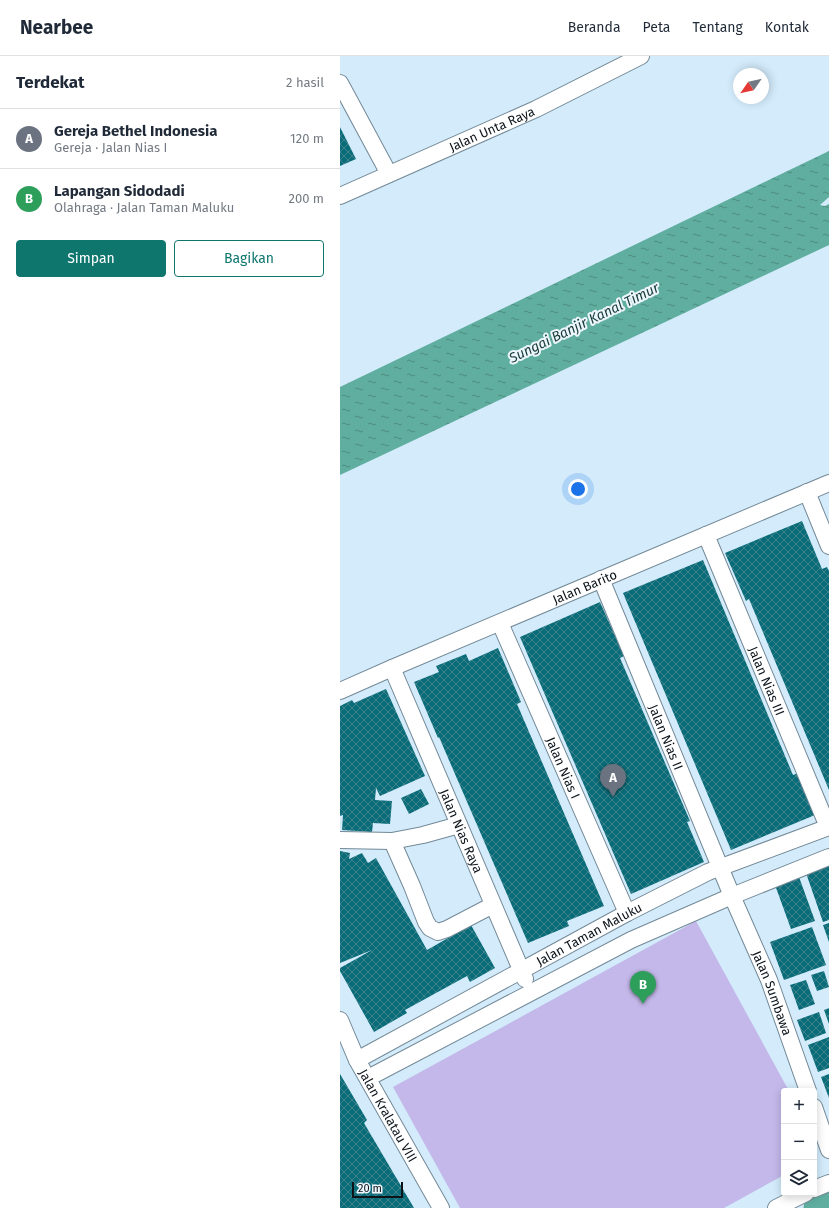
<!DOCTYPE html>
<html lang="id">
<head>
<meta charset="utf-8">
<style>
  body { margin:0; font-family:"Fira Sans",sans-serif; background:#f2f2f3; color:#1f2937 }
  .controls { position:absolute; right:12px; bottom:12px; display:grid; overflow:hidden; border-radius:4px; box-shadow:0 2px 10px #0003 }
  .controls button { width:36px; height:36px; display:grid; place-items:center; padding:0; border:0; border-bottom:1px solid #e0e1e3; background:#fff; color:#1f2937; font:20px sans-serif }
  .compass { position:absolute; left:393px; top:12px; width:36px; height:36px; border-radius:50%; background:#fff; box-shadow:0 2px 10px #0003; rotate:236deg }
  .scale { position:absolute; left:12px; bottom:10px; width:51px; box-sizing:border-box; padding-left:4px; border:2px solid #0c141a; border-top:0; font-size:11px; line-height:14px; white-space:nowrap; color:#0c141a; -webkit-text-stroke:3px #ecf6fc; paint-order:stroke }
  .you { position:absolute; left:238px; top:433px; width:14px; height:14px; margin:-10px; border:3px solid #fff; border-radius:50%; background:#1a73e8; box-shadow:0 0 0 6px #1a73e833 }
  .badge { display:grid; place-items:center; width:26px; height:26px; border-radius:50%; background:#0f766e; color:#fff; font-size:13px; font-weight:700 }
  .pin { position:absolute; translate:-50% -33px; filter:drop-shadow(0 1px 2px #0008) }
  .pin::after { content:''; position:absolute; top:21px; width:14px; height:12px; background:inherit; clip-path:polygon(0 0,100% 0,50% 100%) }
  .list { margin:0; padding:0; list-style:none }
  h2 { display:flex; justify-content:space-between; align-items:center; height:52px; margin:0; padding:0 16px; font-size:17px }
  h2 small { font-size:13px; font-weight:400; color:#747a83 }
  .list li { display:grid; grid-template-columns:26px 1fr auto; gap:12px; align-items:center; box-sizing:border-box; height:60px; padding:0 16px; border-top:1px solid #e0e1e3 }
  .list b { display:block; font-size:15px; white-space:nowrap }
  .list p { margin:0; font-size:13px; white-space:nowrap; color:#747a83 }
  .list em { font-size:13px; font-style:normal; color:#747a83 }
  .actions { display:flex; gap:8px; padding:12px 16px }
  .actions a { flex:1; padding:9px 0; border:1px solid #0f766e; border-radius:4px; text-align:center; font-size:14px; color:#0f766e }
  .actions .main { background:#0f766e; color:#fff }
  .icon { flex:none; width:22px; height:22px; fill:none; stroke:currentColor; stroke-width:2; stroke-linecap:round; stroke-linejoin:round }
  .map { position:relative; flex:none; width:489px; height:1152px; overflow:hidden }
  header { display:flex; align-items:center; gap:24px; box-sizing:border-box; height:56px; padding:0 20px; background:#fff; border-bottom:1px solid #e0e1e3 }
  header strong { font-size:19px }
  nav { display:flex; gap:22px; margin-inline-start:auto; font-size:14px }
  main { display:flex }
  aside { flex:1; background:#fff }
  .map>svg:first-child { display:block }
  .pitch { fill:#c3b8e9 }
  .water { fill:url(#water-ripples) }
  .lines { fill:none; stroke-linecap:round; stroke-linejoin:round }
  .river { stroke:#5fae9f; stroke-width:31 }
  .building { fill:url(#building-cross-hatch) }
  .minor-casing { stroke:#738997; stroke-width:18 }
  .minor { stroke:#fff; stroke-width:16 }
  .labels { text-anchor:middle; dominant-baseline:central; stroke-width:4; stroke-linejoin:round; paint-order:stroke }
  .street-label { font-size:13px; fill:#0c141a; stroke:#ecf6fc }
  .water-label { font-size:14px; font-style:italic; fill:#173c36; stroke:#ecf6fc }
</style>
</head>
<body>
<header>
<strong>Nearbee</strong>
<nav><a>Beranda</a><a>Peta</a><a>Tentang</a><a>Kontak</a></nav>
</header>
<main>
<aside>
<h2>Terdekat<small>2 hasil</small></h2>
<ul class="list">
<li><span class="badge" style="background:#6b7280">A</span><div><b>Gereja Bethel Indonesia</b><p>Gereja · Jalan Nias I</p></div><em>120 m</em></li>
<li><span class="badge" style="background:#2e9e5b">B</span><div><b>Lapangan Sidodadi</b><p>Olahraga · Jalan Taman Maluku</p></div><em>200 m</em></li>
</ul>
<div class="actions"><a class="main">Simpan</a><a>Bagikan</a></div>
</aside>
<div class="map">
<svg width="489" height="1152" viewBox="0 0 489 1152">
  <defs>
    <pattern id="water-ripples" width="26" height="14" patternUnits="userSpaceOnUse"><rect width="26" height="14" fill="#5fae9f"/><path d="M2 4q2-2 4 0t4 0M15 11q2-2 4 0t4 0" fill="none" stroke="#4d8c81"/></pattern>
    <pattern id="building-cross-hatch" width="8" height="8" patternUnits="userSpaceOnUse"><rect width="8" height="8" fill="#0a6c78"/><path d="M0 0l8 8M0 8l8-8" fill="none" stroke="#3e838c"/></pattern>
  </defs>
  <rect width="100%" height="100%" fill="#d3ebfb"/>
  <!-- pitch -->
  <path class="pitch" d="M356,865l93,170h-5v84l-60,33h-264l-67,-121z"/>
  <!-- water -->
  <path class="water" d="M489,95v46l-9,8 5,1 4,-2v41l-489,230v-88z"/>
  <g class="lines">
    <!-- river -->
    <path class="river" d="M479,1152l10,-3"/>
  </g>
  <!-- building -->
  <path class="building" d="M0,71l16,32 -16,7z
    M462,465l20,48 5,-2 2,4v219l-80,-191 -3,2 -21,-48z
    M363,504l90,215 5,-2 17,42 -84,35 -108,-257z
    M260,546l24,54 -4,2 70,163 -3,1 17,40 -73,32 -111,-257z
    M158,592l23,54 -4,2 87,202 -37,15 2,5 -41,17 -89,-206 -1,1 -24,-56 25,-10 -3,-6 30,-12 3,7z
    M46,633l39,87 -45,20 -4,-8 -1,12 17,1 -2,23 -17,-1 -1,9 -30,-2 1,-15 -3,1v-110l12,-6 2,3z
    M81,733l8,15 -20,10 -8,-16z
    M0,795l10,2 -1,6 13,-6 6,10 8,-5 51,92 44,-25 24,43 -25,14 -3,-6 -62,34 2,3 -33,19 -34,-61v-3l32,-18 -32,13z
    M489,809v55l-6,2 -17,-49z
    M459,821l16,44 -24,8 -16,-44z
    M489,867v19l-6,-17z
    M472,871l14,38 -42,15 -14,-38z
    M484,915l5,16 -12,4 -6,-16z
    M466,924l9,24 -16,6 -9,-25z
    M489,952v16l-5,-14z
    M479,956l7,21 -21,8 -8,-21z
    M489,981v31l-11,4 -10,-27z
    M0,1018l27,46 -3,3 50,85h-74z
    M489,1018v24l-8,-21z"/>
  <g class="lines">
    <!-- minor casing -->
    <g class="minor-casing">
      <g id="minor">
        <path d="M0,27l49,91"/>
        <path id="s1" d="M0,140l196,-87 105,-53"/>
        <path d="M467,436l22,54"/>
        <path id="s2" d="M366,479l122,292"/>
        <path id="s3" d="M261,523l131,317 37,84 39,111"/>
        <path id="s4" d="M160,567l127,290"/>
        <path id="s5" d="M52,612l133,311"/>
        <path id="s6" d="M0,635l52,-23 437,-185"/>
        <path d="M0,784l52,1 31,-6 36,-10"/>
        <path d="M52,785l20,45 14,36 4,6 8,4 9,-3 46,-24"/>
        <path id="s7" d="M0,964l17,40 84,148"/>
        <path id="s8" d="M17,1004l270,-147 81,-41 121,-45"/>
        <path d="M28,1022l263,-138 101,-44 97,-39"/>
        <path d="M474,1051l15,43"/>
        <path d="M474,1133l15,-6"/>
        <path d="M436,1152l30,-15"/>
      </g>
    </g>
    <!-- minor -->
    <use href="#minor" class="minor"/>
  </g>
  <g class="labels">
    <!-- street labels -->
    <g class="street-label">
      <text stroke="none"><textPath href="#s1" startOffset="166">Jalan Unta Raya</textPath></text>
      <text stroke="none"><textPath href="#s6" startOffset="266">Jalan Barito</textPath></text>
      <text stroke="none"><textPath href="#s2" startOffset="158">Jalan Nias III</textPath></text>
      <text stroke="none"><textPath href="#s3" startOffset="171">Jalan Nias II</textPath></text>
      <text stroke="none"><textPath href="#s4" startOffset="158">Jalan Nias I</textPath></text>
      <text stroke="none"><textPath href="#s5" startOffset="177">Jalan Nias Raya</textPath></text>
      <text stroke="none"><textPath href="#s8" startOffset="264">Jalan Taman Maluku</textPath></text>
      <text stroke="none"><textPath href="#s3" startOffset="448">Jalan Sumbawa</textPath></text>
      <text stroke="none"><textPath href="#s7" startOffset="107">Jalan Kralatau VIII</textPath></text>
    </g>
    <!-- water labels -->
    <g class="water-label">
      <text transform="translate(244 267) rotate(-26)">Sungai Banjir Kanal Timur</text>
    </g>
  </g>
</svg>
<div class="controls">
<button>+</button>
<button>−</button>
<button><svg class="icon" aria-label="layers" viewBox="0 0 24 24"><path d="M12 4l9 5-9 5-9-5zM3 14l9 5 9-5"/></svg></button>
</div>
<svg class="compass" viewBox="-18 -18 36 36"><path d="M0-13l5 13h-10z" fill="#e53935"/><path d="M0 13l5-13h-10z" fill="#747a83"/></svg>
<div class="scale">20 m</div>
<div class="you"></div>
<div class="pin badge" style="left:273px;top:741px;background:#6b7280">A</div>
<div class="pin badge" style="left:303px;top:948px;background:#2e9e5b">B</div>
</div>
</main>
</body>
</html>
